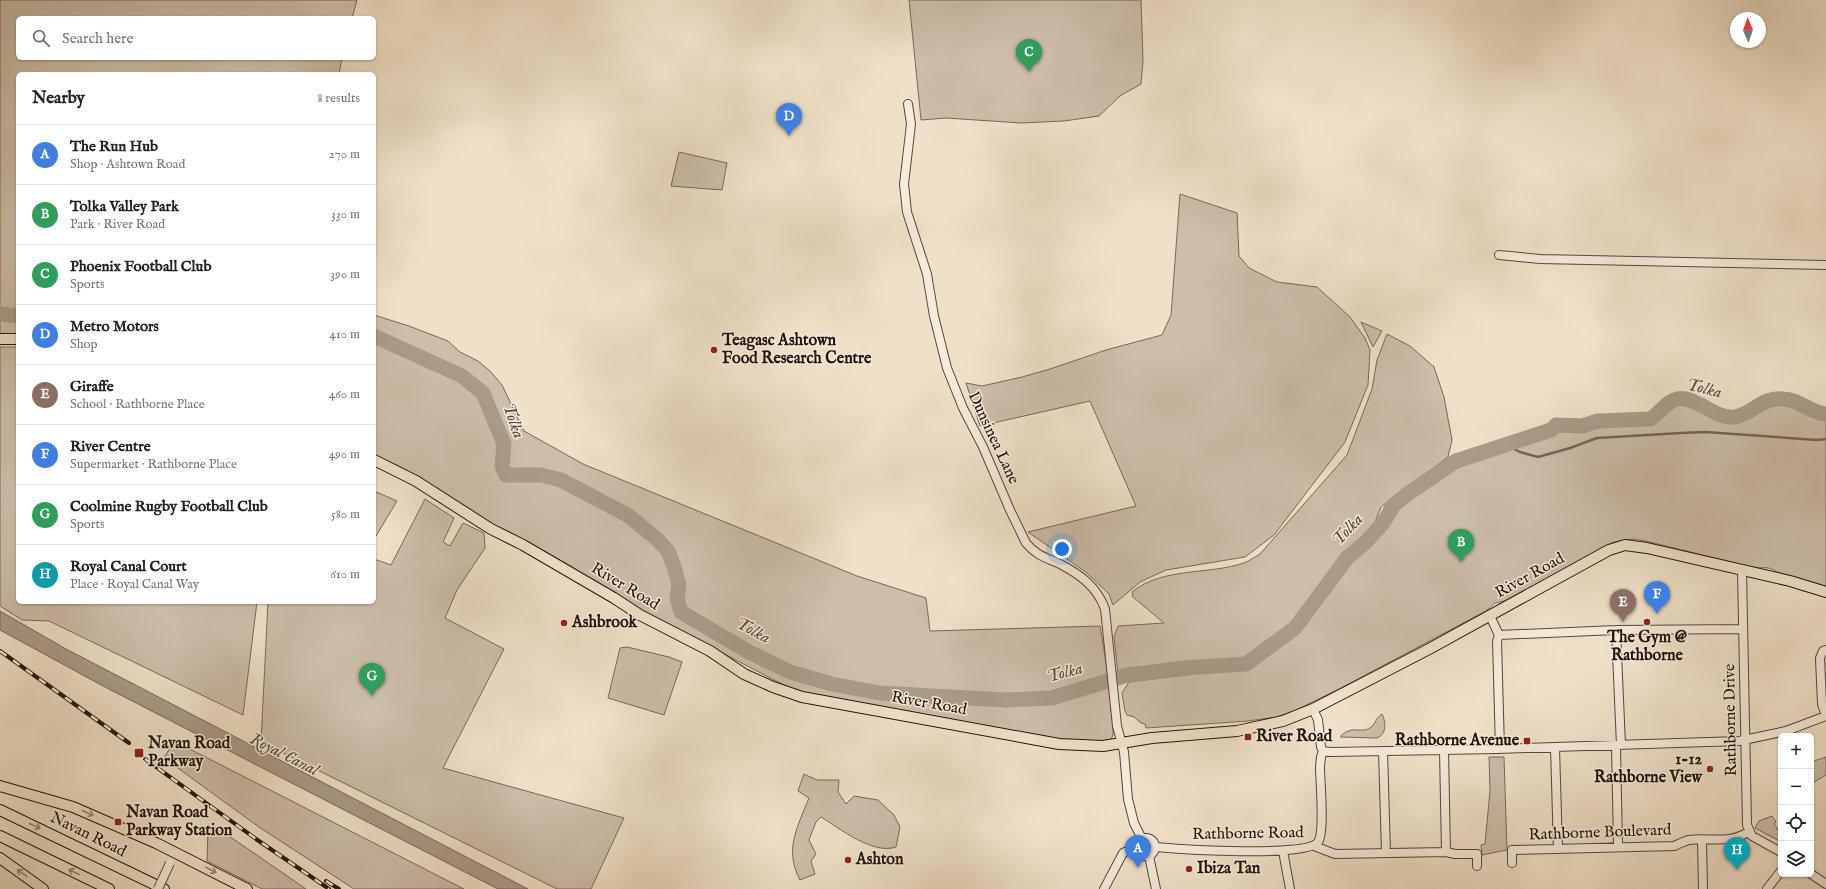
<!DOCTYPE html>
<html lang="en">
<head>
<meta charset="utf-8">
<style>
  body { margin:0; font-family:"IM FELL English",serif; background:#f2f2f2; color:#202124 }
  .controls { position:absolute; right:12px; bottom:12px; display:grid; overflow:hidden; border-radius:6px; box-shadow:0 1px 3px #0004 }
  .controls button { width:36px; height:36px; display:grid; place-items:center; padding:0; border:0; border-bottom:1px solid #e0e0e0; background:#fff; color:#202124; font:20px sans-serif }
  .compass { position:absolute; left:1730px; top:12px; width:36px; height:36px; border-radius:50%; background:#fff; box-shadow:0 1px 3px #0004; rotate:358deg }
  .you { position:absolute; left:1062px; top:549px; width:14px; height:14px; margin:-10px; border:3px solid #fff; border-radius:50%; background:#1a73e8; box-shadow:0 0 0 6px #1a73e833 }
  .badge { display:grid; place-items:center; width:26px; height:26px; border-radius:50%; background:#8f2418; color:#fff; font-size:13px; font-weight:700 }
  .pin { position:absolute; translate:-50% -33px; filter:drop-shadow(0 1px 2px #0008) }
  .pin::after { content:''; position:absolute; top:21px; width:14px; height:12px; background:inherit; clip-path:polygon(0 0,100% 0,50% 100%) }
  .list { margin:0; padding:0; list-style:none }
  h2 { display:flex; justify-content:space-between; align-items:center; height:52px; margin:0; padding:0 16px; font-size:17px }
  h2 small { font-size:13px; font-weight:400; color:#757577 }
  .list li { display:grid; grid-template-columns:26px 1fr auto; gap:12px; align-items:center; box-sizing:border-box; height:60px; padding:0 16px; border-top:1px solid #e0e0e0 }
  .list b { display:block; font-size:15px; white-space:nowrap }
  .list p { margin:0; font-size:13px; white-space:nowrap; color:#757577 }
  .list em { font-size:13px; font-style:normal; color:#757577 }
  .icon { flex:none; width:22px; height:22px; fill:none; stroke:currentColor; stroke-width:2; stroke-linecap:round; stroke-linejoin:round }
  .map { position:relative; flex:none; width:1826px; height:889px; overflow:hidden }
  .search { position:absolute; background:#fff; box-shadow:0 1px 3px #0004; left:16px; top:16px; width:360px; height:44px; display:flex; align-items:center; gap:10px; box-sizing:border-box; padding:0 14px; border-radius:6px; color:#757577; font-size:15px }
  .panel { position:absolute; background:#fff; box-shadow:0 1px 3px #0004; left:16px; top:72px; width:360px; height:532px; border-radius:6px }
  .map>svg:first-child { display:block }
  .green { fill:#ccbea9; stroke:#78695c }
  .water { fill:#aa9b89; stroke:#746558 }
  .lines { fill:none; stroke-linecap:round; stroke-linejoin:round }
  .stream { stroke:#746558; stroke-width:2.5 }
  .river { stroke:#aa9b89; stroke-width:15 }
  .minor-casing { stroke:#56473d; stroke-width:10 }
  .major-casing { stroke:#23140f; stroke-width:12 }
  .minor { stroke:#f5ecdb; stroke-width:8 }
  .major { stroke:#efe1c8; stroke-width:10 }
  .rail-casing { stroke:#23140f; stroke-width:4 }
  .rail { stroke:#f5ecdb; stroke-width:2.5; stroke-dasharray:8; stroke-linecap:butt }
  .minor-bridge-casing { stroke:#56473d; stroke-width:10; stroke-linecap:butt }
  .minor-bridge { stroke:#f5ecdb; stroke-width:8 }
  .oneway { stroke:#938575 }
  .poi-dot { fill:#8f2418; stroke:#f5ecdb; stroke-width:1.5 }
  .labels { text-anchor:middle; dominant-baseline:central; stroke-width:3; stroke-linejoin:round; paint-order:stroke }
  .poi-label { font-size:16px; font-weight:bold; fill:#23140f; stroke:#f5ecdb; text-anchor:start }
  .street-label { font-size:16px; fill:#23140f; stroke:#f5ecdb }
  .water-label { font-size:17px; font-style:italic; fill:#594a40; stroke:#f5ecdb }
</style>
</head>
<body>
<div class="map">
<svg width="1826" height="889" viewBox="0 0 1826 889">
  <rect width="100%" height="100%" fill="#efe1c8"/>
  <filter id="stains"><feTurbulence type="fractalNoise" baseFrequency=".005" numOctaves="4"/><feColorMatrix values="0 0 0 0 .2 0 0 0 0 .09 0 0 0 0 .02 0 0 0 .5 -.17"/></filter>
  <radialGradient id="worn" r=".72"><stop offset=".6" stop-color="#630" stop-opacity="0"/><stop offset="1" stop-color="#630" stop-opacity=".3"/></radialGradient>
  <!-- green -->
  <path class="green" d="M0,0h357l-5,18h-334v40h324l-3,16h-321v261l-18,-1z
    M909,0h232l2,61 -2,23 -21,12 -21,20 -35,5 -43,2 -75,-5 -25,2z
    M679,152l48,11 -5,27 -51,-4z
    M1180,194l57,19 2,43 10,12 28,14 40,5 33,30 15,21 5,12 -2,35 -23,57 -71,93 -29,22 -79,13 -26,12 -27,23 -4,-11 -22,-21 -59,-41 108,-26 -46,-105 -110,25 -14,-43 16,3 40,-9 28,-8 56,-19 56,-15 9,-20z
    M374,315l35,11 39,15 12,11 18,9 12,10 12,14 22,46 59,33 274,112 69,22 4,33 170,-5 6,36 7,65v8l-3,7 -53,-3 -254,-44 -94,-49 -56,-27 -16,-12 -77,-47 -69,-35 -88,-57 -29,-13z
    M1361,322l21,9 -9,16z
    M1387,334l23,12 24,21 10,30 8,43 -4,17 -67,50 -6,15 -15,17 -4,9 -7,9 17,-15 17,-19 10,-17 13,-11 43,-30 19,-8 83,-27 5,-5 26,1 16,-5 51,-2c10,-5 18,-18 28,-20 18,-4 39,21 58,18 18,-3 26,-20 48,-18 15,0 28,14 43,15v172l-49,-14c-8,-6 -13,-4 -22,-4l-105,-26 -16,-3 -20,3 -109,59c-15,3 -8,1 -19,10l-147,78 -43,21 -20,7 -28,4 -102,7 -1,-4 -4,-1 -7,-6 -7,-2 -2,-4 -3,-18 7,-11 112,-14 26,-22 28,-18 49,-66 -35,40 -13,22 -11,6 -43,34 -44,2 -64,13 -16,-6 -4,-36 4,-11 46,-3 -31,-26 -1,-5c31,-25 76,-17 112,-29 5,-2 11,-6 16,-9l87,-99 25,-66 5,-29z
    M0,347h18v255h239l-14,113 -194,-94 -27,-1 -22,-14z
    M374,491l23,10 -21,35h-2z
    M425,499l29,19 -11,24 7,4 13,-23 21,10 1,15 -28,42 -12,28 59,31 -61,119 181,50 -33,71h-34l-296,-147 7,-140h106v-43l17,6z
    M627,647l42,10 13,5 -18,53 -56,-17 12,-50z
    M1382,714c4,8 5,20 -5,24l-37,-1c12,-13 20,-3 30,-9 6,-4 6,-11 12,-14z
    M174,741l290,148h-110l-95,-62 -95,-69z
    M1489,757h15l3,93 -25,5 -1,-10 4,-1 5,-53z
    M1826,757v18l-15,9v-22z
    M804,774l13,6h22l-1,12 8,12 8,-8 24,4 16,15 6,12 -4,20c-23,8 -57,-19 -75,-30l-5,5 -7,18 7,14 -5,7 4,13 -15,6c-16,-30 -3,-52 9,-82l-11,-7z
    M1772,816l4,6 -2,2 4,6 3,-2v14l-26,-14 4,-7z
    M213,825l93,64h-44l-55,-28 1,-30z"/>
  <!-- water -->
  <path class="water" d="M0,611l66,38 462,240h-30l-395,-203 -103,-56z"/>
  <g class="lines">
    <!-- stream -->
    <path class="stream" d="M1506,445l14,7 18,5 32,-9 27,-10 84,-5 24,-1 112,8 9,-1"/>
    <!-- river -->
    <path class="river" d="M0,314l18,2
      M374,336l88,40 21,17 21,51 -2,22 4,9h35l20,5 68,36 29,24 10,11 6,16 5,18 -2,13 4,14 68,40 41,20 42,12 47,9 126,7 47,-2 75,-23 58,-7 61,-4 49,-36 52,-70 19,-16 17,-19 10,-17 13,-11 50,-34 95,-31 5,-5 26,1 16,-5 52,-2c9,-5 17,-18 27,-20 18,-4 39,21 58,18 18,-3 26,-20 48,-18 15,0 28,14 43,15"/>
    <!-- minor casing -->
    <g class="minor-casing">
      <path id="minor" d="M908,104l3,20 -7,60 3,28 20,62 7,42 13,52 16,40 20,39 27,63 16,33c11,13 19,14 34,21 21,11 37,23 45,45l12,117 7,26 4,47 6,24 8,16
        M1499,255l41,4 286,6
        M1742,570l5,255 5,11 29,16
        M1490,616l9,19 -2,6 3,108
        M1616,630l5,115
        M1499,635l117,-5 127,-1
        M1313,709l5,11 3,27 2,4 8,1 166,-3 242,-8 47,-10 40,-15
        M1826,716l-4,-12 -2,-46 3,-7 3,-1
        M1616,746l2,101
        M1555,748l3,101
        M1444,750l2,102
        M1383,751l3,102
        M1137 847a9 9 0 1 1 18 0a9 9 0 1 1-18 0Z
        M1702,840l1,49
        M1314,846l21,8 111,-2 9,2h22v12
        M1156,847c23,2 151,11 162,-5 7,-9 2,-61 2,-75l1,-10 2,-6
        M1283,851l7,38
        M1149,856l7,33
        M1512,863v-13l162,-4c5,-2 10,-5 15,-6 22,-3 40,5 61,-9
        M1811,874l15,10
        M1104,889l19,-36 14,-7
        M1767,889l14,-18"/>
    </g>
    <!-- major casing -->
    <g class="major-casing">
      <path id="major" d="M0,339h18
        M374,460l42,21 75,48 32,16 91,53 26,17 70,36 34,23 29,13 29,10 257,47 44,2 49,-8 85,-7 46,-10 30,-12 116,-60 180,-99 16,-5 22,3 143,33 36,11
        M0,786l73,21 83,36 91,46
        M0,810l164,79
        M0,836l109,53
        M0,858l43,31"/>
    </g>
    <!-- minor -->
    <use href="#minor" class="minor"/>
    <!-- major -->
    <use href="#major" class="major"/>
    <!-- rail casing -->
    <g class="rail-casing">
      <path id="rail" d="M0,651l129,92
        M145,759l111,80 73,50
        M326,881l13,8"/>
    </g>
    <!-- rail -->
    <use href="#rail" class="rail"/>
    <!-- minor-bridge casing -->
    <g class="minor-bridge-casing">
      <path id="minor-bridge" d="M158,889l12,-26"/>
    </g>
    <!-- minor-bridge -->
    <use href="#minor-bridge" class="minor-bridge"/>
  </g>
  <!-- one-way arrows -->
  <defs><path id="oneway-shaft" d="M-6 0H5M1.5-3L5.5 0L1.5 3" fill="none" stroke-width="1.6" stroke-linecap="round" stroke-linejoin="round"/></defs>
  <g class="oneway">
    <use href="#oneway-shaft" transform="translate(88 813) rotate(23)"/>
    <use href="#oneway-shaft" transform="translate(35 826) rotate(25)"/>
    <use href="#oneway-shaft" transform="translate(211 870) rotate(27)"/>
    <use href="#oneway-shaft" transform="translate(74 872) rotate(-154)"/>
    <use href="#oneway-shaft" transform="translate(22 873) rotate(-145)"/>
  </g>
  <!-- markers -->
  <g class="poi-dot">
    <circle cx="714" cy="350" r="4"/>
    <circle cx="1647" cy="622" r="4"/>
    <circle cx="564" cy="623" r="4"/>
    <rect x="1244" y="733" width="8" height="8" rx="2"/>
    <rect x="1523" y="737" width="8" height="8" rx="2"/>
    <rect x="134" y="748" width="10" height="10" rx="2"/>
    <circle cx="1710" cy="769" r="4"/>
    <rect x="114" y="818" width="8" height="8" rx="2"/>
    <circle cx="848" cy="860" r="4"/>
    <circle cx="1189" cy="869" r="4"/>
  </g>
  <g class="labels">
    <!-- poi labels -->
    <g class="poi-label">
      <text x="722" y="341">Teagasc Ashtown<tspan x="722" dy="18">Food Research Centre</tspan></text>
      <text x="572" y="623">Ashbrook</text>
      <text x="1647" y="638" text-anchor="middle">The Gym @<tspan x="1647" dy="18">Rathborne</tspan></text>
      <text x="1256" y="737">River Road</text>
      <text x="1519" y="741" text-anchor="end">Rathborne Avenue</text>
      <text x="148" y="744">Navan Road<tspan x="148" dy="18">Parkway</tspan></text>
      <text x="1702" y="760" text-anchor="end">1-12<tspan x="1702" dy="18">Rathborne View</tspan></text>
      <text x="126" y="813">Navan Road<tspan x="126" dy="18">Parkway Station</tspan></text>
      <text x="856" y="860">Ashton</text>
      <text x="1197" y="869">Ibiza Tan</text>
    </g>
    <!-- street labels -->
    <g class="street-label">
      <text transform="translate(993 438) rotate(65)">Dunsinea Lane</text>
      <text transform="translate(1530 576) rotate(-29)">River Road</text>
      <text transform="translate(625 587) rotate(31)">River Road</text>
      <text transform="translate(929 704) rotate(10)">River Road</text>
      <text transform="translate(1731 720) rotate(-91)">Rathborne Drive</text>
      <text transform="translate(1600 833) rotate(-2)">Rathborne Boulevard</text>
      <text transform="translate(1248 834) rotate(-1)">Rathborne Road</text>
      <text transform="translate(88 835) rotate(26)">Navan Road</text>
    </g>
    <!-- water labels -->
    <g class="water-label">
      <text transform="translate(1704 389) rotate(14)">Tolka</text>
      <text transform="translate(513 421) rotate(71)">Tolka</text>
      <text transform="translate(1348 530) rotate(-47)">Tolka</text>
      <text transform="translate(753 631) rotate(29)">Tolka</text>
      <text transform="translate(1065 673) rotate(-15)">Tolka</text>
      <text transform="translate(284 755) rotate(27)">Royal Canal</text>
    </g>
  </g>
  <rect width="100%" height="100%" filter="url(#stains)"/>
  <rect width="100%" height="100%" fill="url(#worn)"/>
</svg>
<div class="controls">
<button>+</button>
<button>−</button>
<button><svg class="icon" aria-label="locate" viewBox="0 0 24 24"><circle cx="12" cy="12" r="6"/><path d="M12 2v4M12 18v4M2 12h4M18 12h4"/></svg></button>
<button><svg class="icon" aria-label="layers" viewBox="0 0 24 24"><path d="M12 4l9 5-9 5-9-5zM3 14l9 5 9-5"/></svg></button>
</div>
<svg class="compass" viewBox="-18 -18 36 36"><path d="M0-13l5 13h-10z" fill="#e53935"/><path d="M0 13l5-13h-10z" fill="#757577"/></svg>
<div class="you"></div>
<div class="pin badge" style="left:1138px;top:868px;background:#3f7fe0">A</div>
<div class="pin badge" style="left:1461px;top:562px;background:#2e9e5b">B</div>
<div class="pin badge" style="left:1029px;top:72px;background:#2e9e5b">C</div>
<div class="pin badge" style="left:789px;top:136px;background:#3f7fe0">D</div>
<div class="pin badge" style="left:1623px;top:622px;background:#8d6e63">E</div>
<div class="pin badge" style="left:1657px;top:614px;background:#3f7fe0">F</div>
<div class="pin badge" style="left:372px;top:696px;background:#2e9e5b">G</div>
<div class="pin badge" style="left:1737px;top:870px;background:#0f9aa8">H</div>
<div class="search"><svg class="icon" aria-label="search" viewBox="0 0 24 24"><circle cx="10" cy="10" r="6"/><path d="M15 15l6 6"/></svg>Search here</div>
<section class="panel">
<h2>Nearby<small>8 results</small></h2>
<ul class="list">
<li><span class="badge" style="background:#3f7fe0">A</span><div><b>The Run Hub</b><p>Shop · Ashtown Road</p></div><em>270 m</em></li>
<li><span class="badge" style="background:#2e9e5b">B</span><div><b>Tolka Valley Park</b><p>Park · River Road</p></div><em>330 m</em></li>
<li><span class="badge" style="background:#2e9e5b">C</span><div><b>Phoenix Football Club</b><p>Sports</p></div><em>390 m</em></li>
<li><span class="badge" style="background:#3f7fe0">D</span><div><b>Metro Motors</b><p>Shop</p></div><em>410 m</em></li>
<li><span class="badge" style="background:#8d6e63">E</span><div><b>Giraffe</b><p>School · Rathborne Place</p></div><em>460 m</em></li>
<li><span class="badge" style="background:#3f7fe0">F</span><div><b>River Centre</b><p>Supermarket · Rathborne Place</p></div><em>490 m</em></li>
<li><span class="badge" style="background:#2e9e5b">G</span><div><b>Coolmine Rugby Football Club</b><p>Sports</p></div><em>580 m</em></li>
<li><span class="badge" style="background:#0f9aa8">H</span><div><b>Royal Canal Court</b><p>Place · Royal Canal Way</p></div><em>610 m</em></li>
</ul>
</section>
</div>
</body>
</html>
